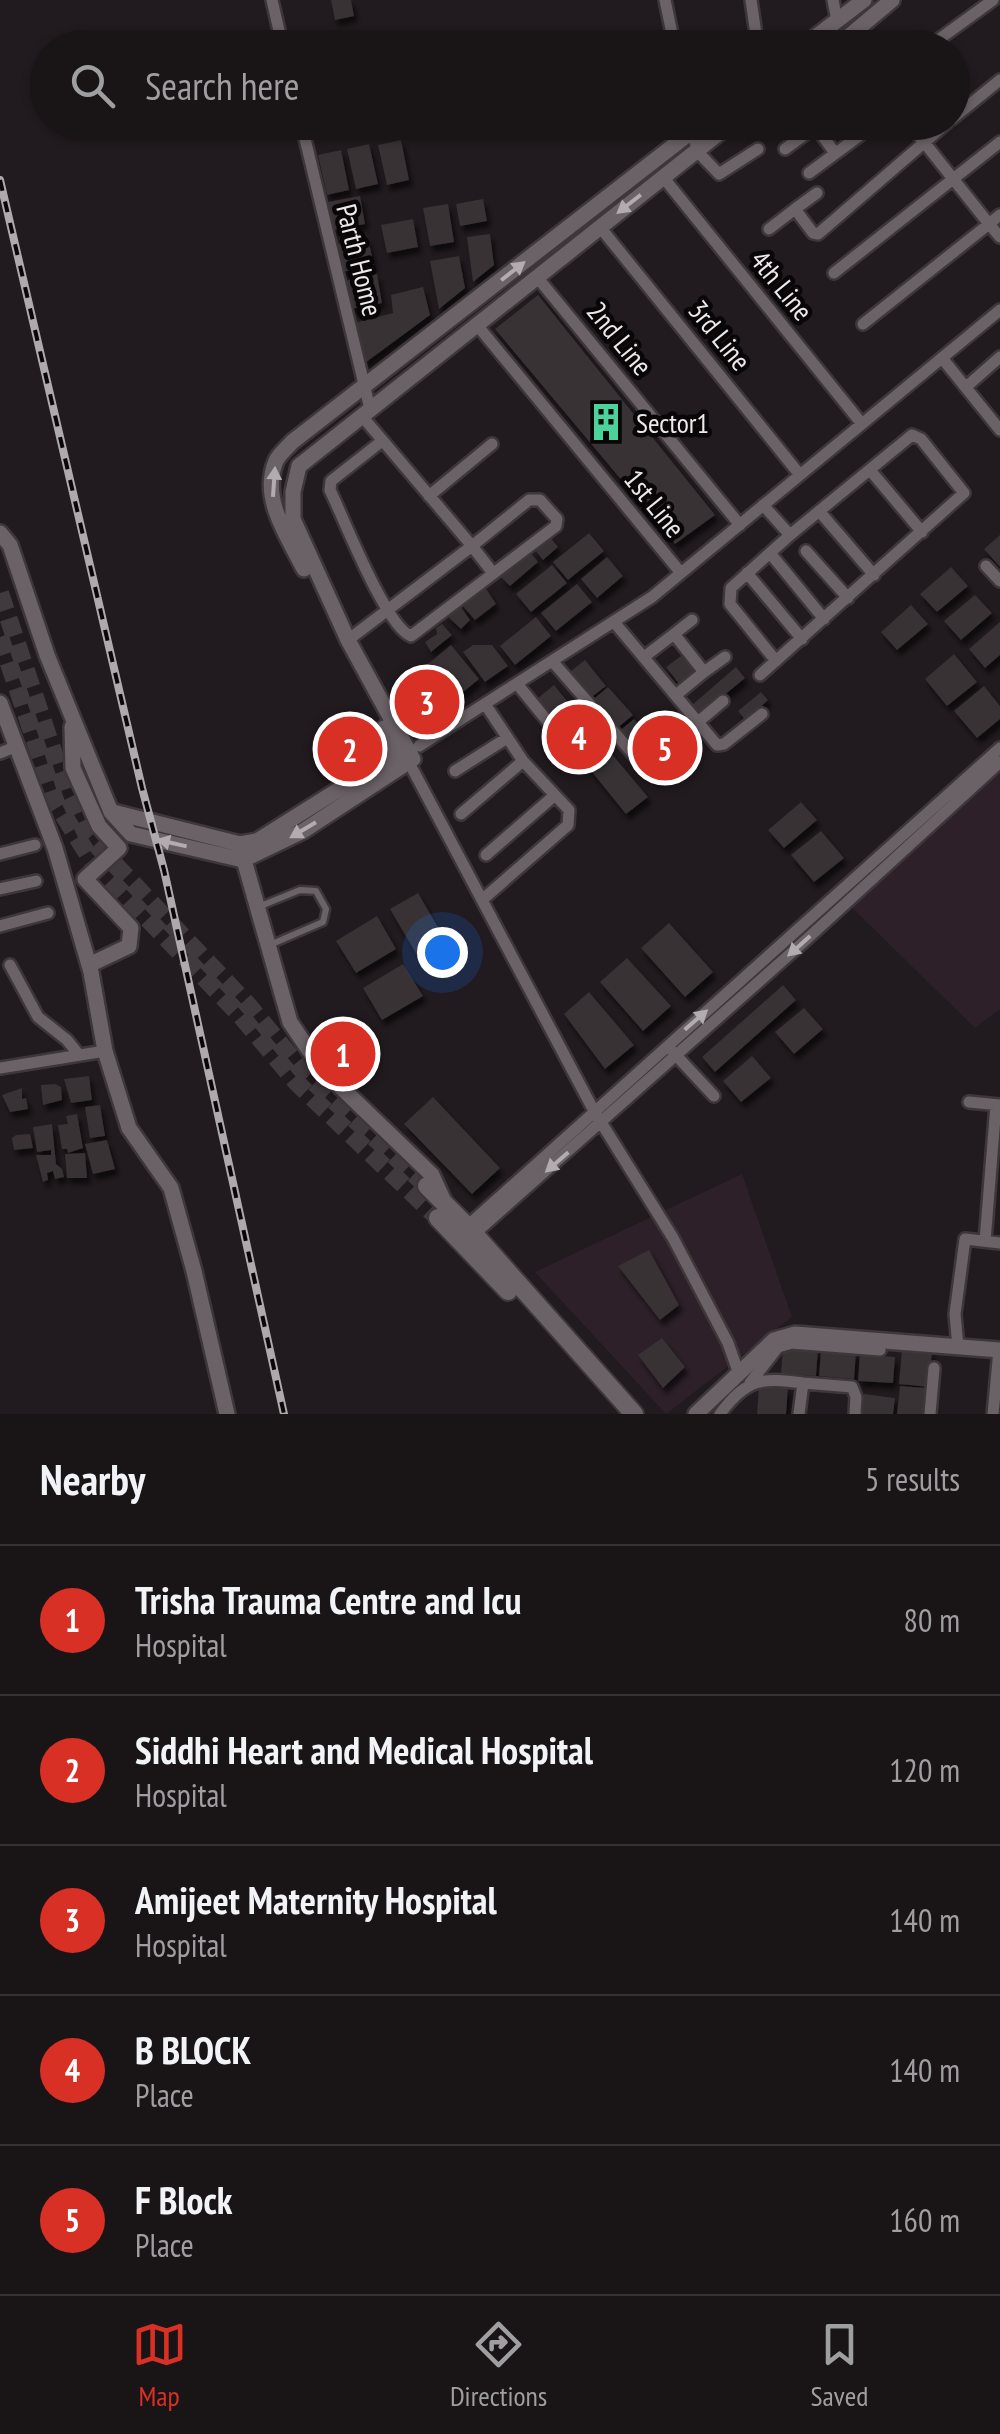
<!DOCTYPE html>
<html lang="en">
<head>
<meta charset="utf-8">
<style>
  body { margin:0; font-family:"PT Sans Narrow",sans-serif; background:#262123; color:#f1f3f6 }
  .you { position:absolute; left:442px; top:952px; width:35px; height:35px; margin:-25px; border:8px solid #fff; border-radius:50%; background:#1a73e8; box-shadow:0 0 0 15px #1a73e833 }
  .badge { display:grid; place-items:center; width:65px; height:65px; border-radius:50%; background:#d93025; color:#fff; font-size:32px; font-weight:700 }
  .pin { position:absolute; translate:-50% -50%; border:5px solid #fff; box-shadow:0 2px 10px #0006 }
  .list { margin:0; padding:0; list-style:none }
  h2 { display:flex; justify-content:space-between; align-items:center; height:130px; margin:0; padding:0 40px; font-size:42px }
  h2 small { font-size:32px; font-weight:400; color:#9f9ea1 }
  .list li { display:grid; grid-template-columns:65px 1fr auto; gap:30px; align-items:center; box-sizing:border-box; height:150px; padding:0 40px; border-top:2px solid #373335 }
  .list b { display:block; font-size:38px; white-space:nowrap }
  .list p { margin:0; font-size:32px; white-space:nowrap; color:#9f9ea1 }
  .list em { font-size:32px; font-style:normal; color:#9f9ea1 }
  .icon { flex:none; width:55px; height:55px; fill:none; stroke:currentColor; stroke-width:2; stroke-linecap:round; stroke-linejoin:round }
  .map { position:relative; flex:none; width:1000px; height:1414px; overflow:hidden }
  .search { position:absolute; background:#191416; box-shadow:0 2px 8px #0004; left:30px; right:30px; top:30px; height:110px; display:flex; align-items:center; gap:25px; box-sizing:border-box; padding:0 35px; border-radius:55px; color:#9f9ea1; font-size:38px }
  .sheet { height:880px; background:#191416 }
  nav { display:flex; justify-content:space-around; align-items:center; box-sizing:border-box; height:140px; border-top:2px solid #373335; background:#191416; font-size:28px; color:#9f9ea1 }
  nav a { display:grid; justify-items:center; gap:5px }
  nav .on { color:#d93025 }
  .map>svg:first-child { display:block }
  .built { fill:#2d2028 }
  .building { fill:#393035; filter:url(#shadow) }
  .lines { fill:none; stroke-linecap:round; stroke-linejoin:round }
  .secondary-tunnel { stroke:#40393d; stroke-width:18; stroke-dasharray:18 9; stroke-linecap:butt }
  .service-casing { stroke:#3d373a; stroke-width:11 }
  .minor-casing { stroke:#3d373a; stroke-width:16 }
  .tertiary-casing { stroke:#3d373a; stroke-width:20 }
  .secondary-casing { stroke:#3d373a; stroke-width:22 }
  .service { stroke:#6b6267; stroke-width:6 }
  .minor { stroke:#6b6267; stroke-width:11 }
  .tertiary { stroke:#6b6267; stroke-width:15 }
  .secondary { stroke:#6b6267; stroke-width:18 }
  .rail-casing { stroke:#afa9ad; stroke-width:8 }
  .rail { stroke:#090608; stroke-width:4; stroke-dasharray:11; stroke-linecap:butt }
  .oneway { fill:#b2acb0 }
  .labels { text-anchor:middle; dominant-baseline:central; stroke-width:9; stroke-linejoin:round; paint-order:stroke }
  .street-label { font-size:28px; fill:#ede8eb; stroke:#090608 }
  .poi-label { font-size:28px; fill:#ede8eb; stroke:#090608; text-anchor:start }
</style>
</head>
<body>
<div class="map">
<svg width="1000" height="1414" viewBox="0 0 1000 1414">
  <defs>
    <filter id="shadow"><feDropShadow dx="3.5" dy="6" stdDeviation="2.5" flood-color="#0009"/></filter>
  </defs>
  <rect width="100%" height="100%" fill="#211a1e"/>
  <!-- built -->
  <path class="built" d="M1000,766v243l-25,19 -128,-125z
    M742,1174l50,143 -126,97 -131,-142z"/>
  <!-- building -->
  <path class="building" d="M331,0h20l3,16 -19,4z
    M340,31l4,17h-56v-1z
    M401,140l8,40 -22,5 -9,-40z
    M369,144l9,40 -22,5 -9,-40z
    M341,150l8,40 -22,5 -9,-40z
    M360,196l5,28 -31,6 -6,-28z
    M483,199l4,22 -27,5 -4,-22z
    M448,204l6,38 -24,4 -7,-38z
    M413,219l5,28 -31,6 -6,-28z
    M490,234l4,31 -21,17 -6,-45z
    M368,238l6,28 -32,6 -6,-28z
    M459,256l6,32 -26,21 -9,-48z
    M377,274l5,29 -31,6 -6,-28z
    M423,287l7,28 -65,48 -11,-40 39,-10 -2,-18z
    M538,295l177,220 -40,29 -180,-215z
    M589,533l15,18 -36,29 -15,-18z
    M1000,535v32l-16,-18z
    M550,537l8,10 -15,13 -8,-10z
    M531,553l7,9 -28,24 -9,-9z
    M607,557l16,19 -26,22 -16,-19z
    M552,565l15,18 -36,29 -15,-18z
    M951,567l17,19 -31,26 -17,-18z
    M577,584l15,18 -36,29 -15,-18z
    M485,587l11,17 -21,16 -14,-16z
    M975,595l17,18 -31,27 -17,-19z
    M459,604l11,16 -9,9 -15,-14z
    M911,605l17,19 -31,26 -16,-18z
    M536,617l15,19 -36,29 -15,-19z
    M1000,622v33l-15,13 -16,-19z
    M442,624l10,11 -21,17 -6,-10 12,-8 -1,-6z
    M451,645l28,34 -28,23 -28,-34z
    M473,645h19l16,21 -23,16 -22,-30z
    M685,653l12,18 -17,14 -14,-18z
    M954,654l23,28 -30,24 -22,-27z
    M585,660l21,26 -18,14 -21,-26z
    M736,667l9,11 -45,37 -8,-10z
    M418,672l26,32 -23,18 -25,-32z
    M554,685l44,54 -22,16 -43,-53z
    M984,686l16,20v13l-23,19 -23,-27z
    M608,687l25,28 -18,15 -25,-28z
    M761,692l7,8 -22,21 -8,-10z
    M634,719l18,22 -16,14 -19,-22z
    M362,722l13,25 -48,25 -14,-26z
    M668,737l17,22 -28,21 -17,-21z
    M600,740l48,57 -22,17 -47,-58z
    M801,802l16,18 -33,28 -16,-18z
    M821,831l23,27 -30,24 -23,-27z
    M418,893l28,48 -28,16 -28,-48z
    M377,916l19,33 -40,24 -20,-32z
    M669,923l44,49 -28,25 -44,-49z
    M627,958l44,48 -28,25 -43,-49z
    M403,964l20,32 -41,24 -19,-32z
    M783,985l13,15 -81,72 -13,-15z
    M589,992l45,53 -29,24 -41,-55z
    M804,1008l19,21 -29,25 -19,-22z
    M341,1025l24,36 -22,14 -24,-36z
    M752,1056l19,22 -30,24 -18,-21z
    M89,1076l3,24 -21,3 -7,-24z
    M55,1084l6,3 1,13 -19,5 -2,-20z
    M22,1088v11l4,-1 2,11 -18,3 -8,-17z
    M433,1097l67,71 -28,26 -68,-70z
    M100,1105l5,31 -15,2 -5,-31z
    M77,1114l6,34 -15,5 -1,-4h-5l-4,-24 10,-1 -2,-8z
    M52,1124l4,40 6,5 2,8 -9,2 -2,-8 -6,2 1,7 -5,2 -7,-27h15v-5l-14,2 -4,-25z
    M30,1134l3,14 -19,2 -2,-12 4,-3z
    M107,1140l8,29 -22,5 -8,-30z
    M85,1153l2,25h-20l-2,-24z
    M649,1250l30,55 -19,15 -42,-54z
    M662,1338l23,29 -22,21 -25,-33z
    M783,1347l35,2 -2,27 -35,-3z
    M902,1349l30,2 -3,36 -30,-3z
    M821,1350l35,2 -2,27 -35,-3z
    M860,1354l35,3 -2,26 -35,-2z
    M759,1385l29,2 -2,27h-29z
    M900,1386l27,2 -2,26h-28z
    M864,1394l31,4 -2,16h-31z"/>
  <g class="lines">
    <!-- secondary-tunnel -->
    <path class="secondary-tunnel" d="M0,593l68,203 19,39 162,171 57,69 121,111
      M0,637l56,166 36,58 148,154 57,68 141,135"/>
    <!-- service casing -->
    <g class="service-casing">
      <path id="service" d="M258,907l42,-17 16,1 10,18 -3,13 -51,22"/>
    </g>
    <!-- minor casing -->
    <g class="minor-casing">
      <path id="minor" d="M272,0l11,48
        M665,0l10,48
        M751,0l7,48
        M833,0l4,21
        M927,48l66,-48
        M952,119l48,-39
        M301,122l69,287
        M908,122l81,102 11,-9
        M692,127l5,24 22,23 39,-25
        M816,127l19,26
        M859,136l17,-14
        M785,149l37,-27
        M809,173l50,-37 -11,-14
        M663,177l199,247
        M795,209l22,-16
        M600,227l200,248
        M769,229l26,-20 18,24 5,1 130,-112
        M834,273l166,-131
        M537,277l203,248
        M863,324l126,-100 11,13
        M477,325l204,248
        M942,358l58,72
        M966,387l34,-30
        M382,441l-51,40 -1,9c14,29 56,137 81,146l145,-110 1,-7 -17,-19h-11l-57,46 21,27
        M870,470l52,62
        M429,496l63,-52
        M763,505l27,30 -59,53 -1,16 46,57
        M819,511l55,64
        M806,551l42,47
        M770,553l54,66
        M986,566l14,15
        M747,573l55,66
        M614,622l103,123 7,-1 38,-30
        M674,634l18,-14
        M348,640l124,-94 -111,-131
        M644,657l30,-23 30,38 -28,23
        M553,662l94,108
        M704,672l21,-15
        M760,675l204,-182 -43,-54 -9,-4 -122,100
        M518,685l53,65
        M698,722l25,-21
        M419,746l233,-149 348,-287
        M0,753l17,-7
        M413,770l181,341 79,127 55,105 11,31
        M455,771l52,-33
        M461,814l62,-53
        M0,854l35,-9
        M486,855l69,-60
        M0,889l36,-8
        M482,900l86,-75 1,-15 -46,-49 -38,-57
        M0,926l48,-13
        M10,965l28,52 29,23 12,15
        M673,1052l41,44
        M0,1068l105,-17
        M969,1102l31,3
        M464,1229l536,-481
        M471,1237l337,-299 192,-176
        M985,1241l11,-136
        M958,1347l-3,-33 10,-75 35,4
        M750,1383l28,-36 14,-4 88,7
        M803,1383l49,4 4,10 -1,17
        M720,1414c26,-35 41,-37 83,-31l-4,31
        M930,1414l4,-46
        M993,1414l6,-64"/>
    </g>
    <!-- tertiary casing -->
    <g class="tertiary-casing">
      <path id="tertiary" d="M801,48l63,-48
        M835,48l57,-48
        M0,533l10,12 37,110 64,157 20,22 112,26 60,-29 110,-72 -65,-119 -55,-121v-27l6,-26 434,-344
        M304,569c-16,-32 -44,-71 -28,-108 3,-7 12,-14 16,-19l412,-320
        M0,703l55,145 36,124 14,79 24,77 42,60 23,83 33,143
        M72,727l1,41 26,58 20,22 -34,31 46,49 -2,18 -40,19
        M113,812l127,32 17,-3 140,-88 -13,-25
        M242,853l48,169 31,46 111,107 11,24
        M696,1414l78,-74 21,-6 205,16"/>
    </g>
    <!-- secondary casing -->
    <g class="secondary-casing">
      <path id="secondary" d="M427,1186l40,40 167,188
        M438,1218l70,73"/>
    </g>
    <!-- service -->
    <use href="#service" class="service"/>
    <!-- minor -->
    <use href="#minor" class="minor"/>
    <!-- tertiary -->
    <use href="#tertiary" class="tertiary"/>
    <!-- secondary -->
    <use href="#secondary" class="secondary"/>
    <!-- rail casing -->
    <g class="rail-casing">
      <path id="rail" d="M0,180l142,608 22,82 120,544"/>
    </g>
    <!-- rail -->
    <use href="#rail" class="rail"/>
  </g>
  <!-- one-way arrows -->
  <defs><path id="oneway-solid" d="M-6-.8H1V-3.2L6.5 0L1 3.2V.8H-6Z" transform="scale(2.5)"/></defs>
  <g class="oneway">
    <use href="#oneway-solid" transform="translate(629 204) rotate(142)"/>
    <use href="#oneway-solid" transform="translate(513 271) rotate(-38)"/>
    <use href="#oneway-solid" transform="translate(274 482) rotate(-86)"/>
    <use href="#oneway-solid" transform="translate(303 830) rotate(149)"/>
    <use href="#oneway-solid" transform="translate(172 843) rotate(-167)"/>
    <use href="#oneway-solid" transform="translate(799 946) rotate(138)"/>
    <use href="#oneway-solid" transform="translate(696 1020) rotate(-41)"/>
    <use href="#oneway-solid" transform="translate(557 1162) rotate(139)"/>
  </g>
  <!-- icons -->
  <defs>
    <g id="building-bare" transform="scale(3)"><path d="M-4-6H4V6H1V3H-1V6H-4ZM-2.5-4.3h1.7v1.8h-1.7ZM.8-4.3h1.7v1.8H.8ZM-2.5-1h1.7V.8h-1.7ZM.8-1h1.7V.8H.8Z" fill="#4cd39b" stroke="#090608" stroke-width="2.5" paint-order="stroke"/></g>
  </defs>
  <g fill-rule="evenodd">
    <use href="#building-bare" x="606" y="422"/>
  </g>
  <g class="labels">
    <!-- street labels -->
    <g class="street-label">
      <text transform="translate(360 260) rotate(76)">Parth Home</text>
      <text transform="translate(782 285) rotate(51)">4th Line</text>
      <text transform="translate(720 335) rotate(51)">3rd Line</text>
      <text transform="translate(620 338) rotate(51)">2nd Line</text>
      <text transform="translate(655 503) rotate(51)">1st Line</text>
    </g>
    <!-- poi labels -->
    <g class="poi-label">
      <text x="636" y="422">Sector1</text>
    </g>
  </g>
</svg>
<div class="you"></div>
<div class="pin badge" style="left:343px;top:1054px">1</div>
<div class="pin badge" style="left:350px;top:749px">2</div>
<div class="pin badge" style="left:427px;top:702px">3</div>
<div class="pin badge" style="left:579px;top:737px">4</div>
<div class="pin badge" style="left:665px;top:748px">5</div>
<div class="search"><svg class="icon" aria-label="search" viewBox="0 0 24 24"><circle cx="10" cy="10" r="6"/><path d="M15 15l6 6"/></svg>Search here</div>
</div>
<section class="sheet">
<h2>Nearby<small>5 results</small></h2>
<ul class="list">
<li><span class="badge">1</span><div><b>Trisha Trauma Centre and Icu</b><p>Hospital</p></div><em>80 m</em></li>
<li><span class="badge">2</span><div><b>Siddhi Heart and Medical Hospital</b><p>Hospital</p></div><em>120 m</em></li>
<li><span class="badge">3</span><div><b>Amijeet Maternity Hospital</b><p>Hospital</p></div><em>140 m</em></li>
<li><span class="badge">4</span><div><b>B BLOCK</b><p>Place</p></div><em>140 m</em></li>
<li><span class="badge">5</span><div><b>F Block</b><p>Place</p></div><em>160 m</em></li>
</ul>
</section>
<nav>
<a class="on"><svg class="icon" aria-label="map" viewBox="0 0 24 24"><path d="M3 6l6-2 6 2 6-2v14l-6 2-6-2-6 2zM9 4v14M15 6v14"/></svg>Map</a>
<a><svg class="icon" aria-label="directions" viewBox="0 0 24 24"><path d="M12 3l9 9-9 9-9-9zM9 14v-3h6M13 9l2 2-2 2"/></svg>Directions</a>
<a><svg class="icon" aria-label="saved" viewBox="0 0 24 24"><path d="M7 4h10v16l-5-4-5 4z"/></svg>Saved</a>
</nav>
</body>
</html>
